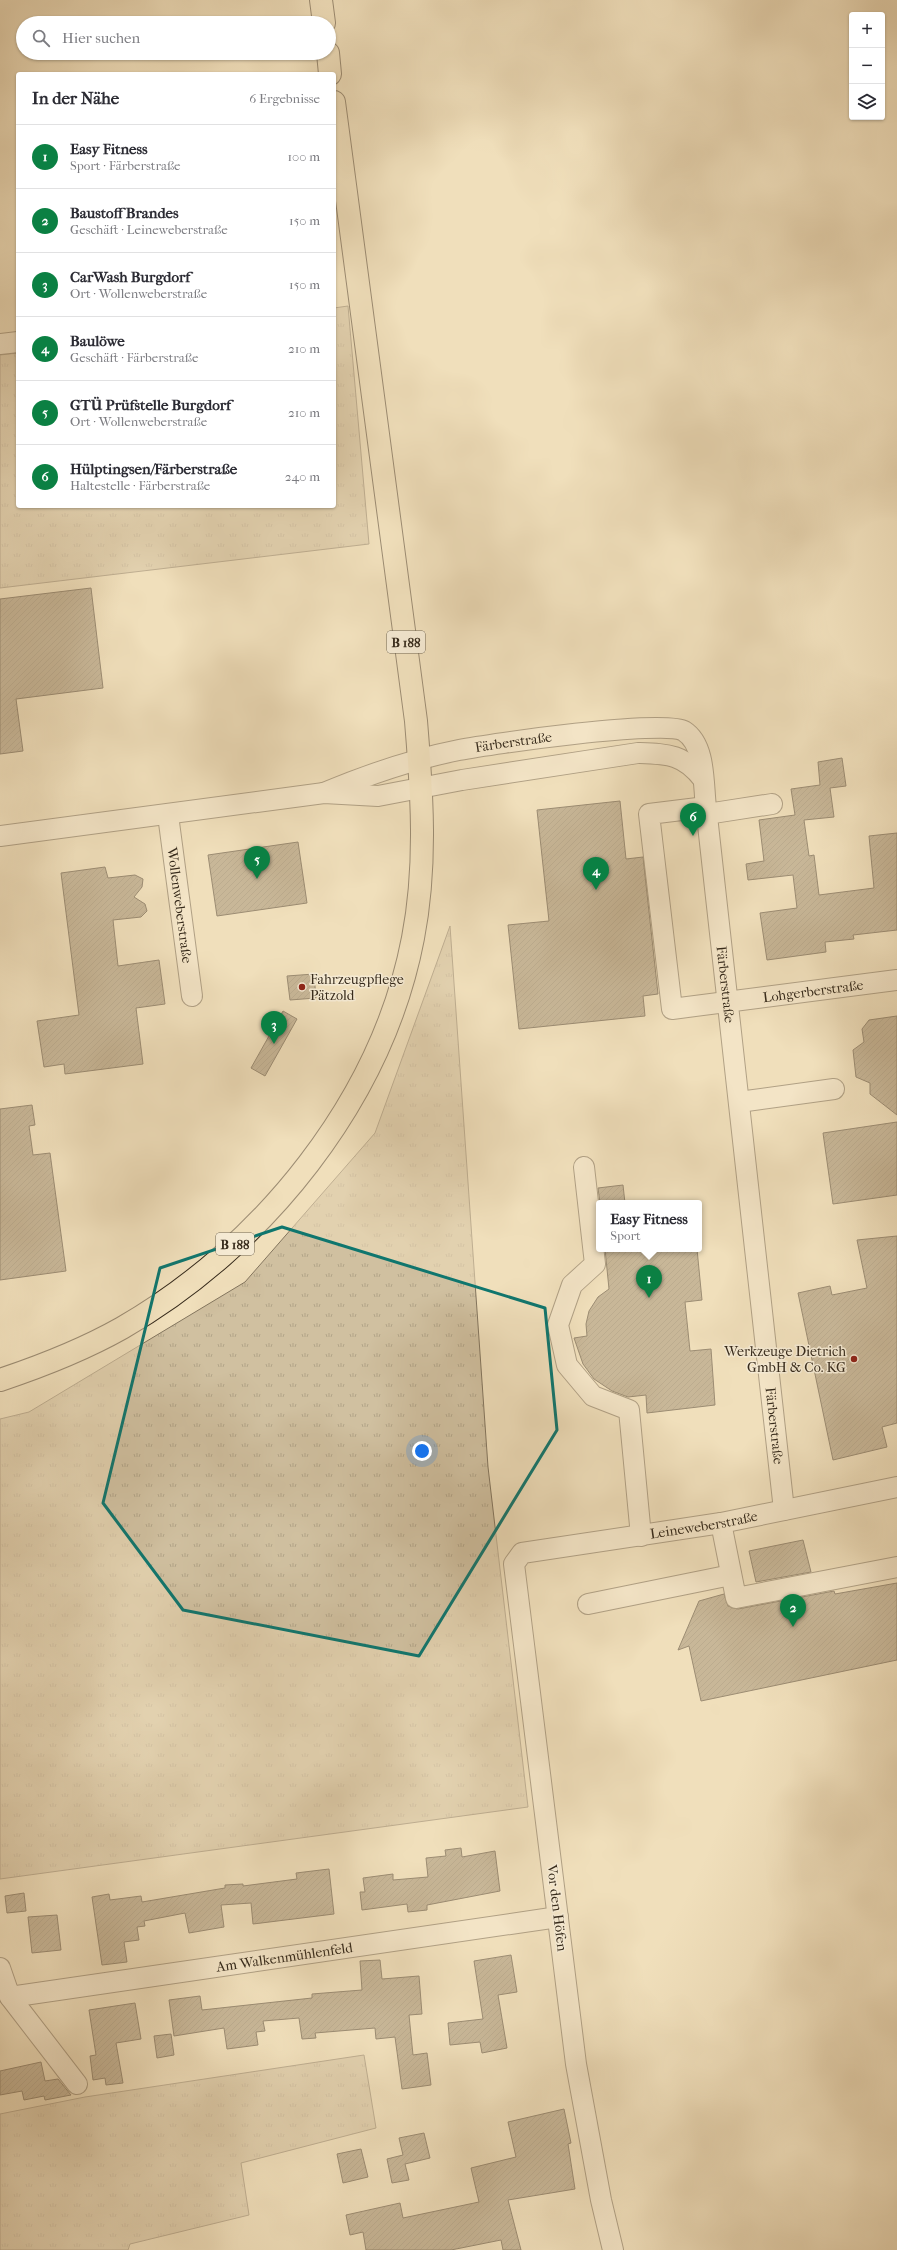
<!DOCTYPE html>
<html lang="de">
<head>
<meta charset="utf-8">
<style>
  body { margin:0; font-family:"IM FELL French Canon",serif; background:#f2f2f3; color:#2b2b33 }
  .controls { position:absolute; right:12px; top:12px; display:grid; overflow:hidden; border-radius:4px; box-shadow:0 1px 3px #0004 }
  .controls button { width:36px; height:36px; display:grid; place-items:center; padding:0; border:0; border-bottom:1px solid #e1e1e2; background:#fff; color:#2b2b33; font:20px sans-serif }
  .you { position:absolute; left:422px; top:1451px; width:14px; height:14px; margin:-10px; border:3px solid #fff; border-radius:50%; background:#1a73e8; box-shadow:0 0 0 6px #1a73e833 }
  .badge { display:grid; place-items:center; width:26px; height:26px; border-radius:50%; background:#0b8043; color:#fff; font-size:13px; font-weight:700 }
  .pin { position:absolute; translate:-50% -33px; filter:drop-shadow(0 1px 2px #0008) }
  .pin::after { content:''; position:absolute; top:21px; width:14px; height:12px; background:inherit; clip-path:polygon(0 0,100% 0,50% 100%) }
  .popup { position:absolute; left:596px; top:1200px; width:106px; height:52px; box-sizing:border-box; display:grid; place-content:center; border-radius:4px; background:#fff; filter:drop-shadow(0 1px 3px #0005); font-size:13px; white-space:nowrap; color:#7c7c81 }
  .popup b { font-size:15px; color:#2b2b33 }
  .popup::after { content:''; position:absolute; left:50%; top:100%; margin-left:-8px; border:8px solid transparent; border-top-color:#fff }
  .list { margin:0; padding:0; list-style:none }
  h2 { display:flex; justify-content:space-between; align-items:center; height:52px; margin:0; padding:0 16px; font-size:17px }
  h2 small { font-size:13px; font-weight:400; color:#7c7c81 }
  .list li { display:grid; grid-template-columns:26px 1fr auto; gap:12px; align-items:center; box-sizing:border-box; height:64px; padding:0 16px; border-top:1px solid #e1e1e2 }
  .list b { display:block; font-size:15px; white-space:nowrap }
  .list p { margin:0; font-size:13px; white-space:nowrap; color:#7c7c81 }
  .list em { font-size:13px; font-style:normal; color:#7c7c81 }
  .icon { flex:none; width:22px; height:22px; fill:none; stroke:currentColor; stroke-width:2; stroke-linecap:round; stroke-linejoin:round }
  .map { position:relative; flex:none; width:897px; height:2250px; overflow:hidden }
  .search { position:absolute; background:#fff; box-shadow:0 1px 3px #0004; left:16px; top:16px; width:320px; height:44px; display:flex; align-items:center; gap:10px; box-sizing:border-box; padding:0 14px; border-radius:22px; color:#7c7c81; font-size:15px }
  .panel { position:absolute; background:#fff; box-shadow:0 1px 3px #0004; left:16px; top:72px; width:320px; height:436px; border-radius:4px }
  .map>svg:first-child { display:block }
  .grass { fill:url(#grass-tufts); stroke:#83755e }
  .building { fill:url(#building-hatch); stroke:#362a1b }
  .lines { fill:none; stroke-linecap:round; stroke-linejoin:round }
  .minor-casing { stroke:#645743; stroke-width:22 }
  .major-casing { stroke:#362a1b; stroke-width:24 }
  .minor { stroke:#f5ead3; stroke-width:20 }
  .major { stroke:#f0dfbb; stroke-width:22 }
  .marked { fill:none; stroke:#0f766e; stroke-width:3; stroke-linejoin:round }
  .poi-dot { fill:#8f2418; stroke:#f5ead3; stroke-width:1.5 }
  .labels { text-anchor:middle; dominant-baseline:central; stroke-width:3; stroke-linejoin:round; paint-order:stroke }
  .shield { fill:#f5ead3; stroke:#6f6452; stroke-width:1 }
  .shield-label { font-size:13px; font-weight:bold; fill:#362a1b }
  .street-label { font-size:14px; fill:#362a1b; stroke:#f5ead3 }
  .poi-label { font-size:14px; fill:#362a1b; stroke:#f5ead3; text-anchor:start }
</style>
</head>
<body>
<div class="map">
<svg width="897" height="2250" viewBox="0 0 897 2250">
  <defs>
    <pattern id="grass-tufts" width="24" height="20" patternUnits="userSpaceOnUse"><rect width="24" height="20" fill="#d0c0a0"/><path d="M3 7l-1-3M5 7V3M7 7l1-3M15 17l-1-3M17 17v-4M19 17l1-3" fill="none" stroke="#b3a589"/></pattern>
    <pattern id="building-hatch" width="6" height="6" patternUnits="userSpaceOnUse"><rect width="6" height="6" fill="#97886e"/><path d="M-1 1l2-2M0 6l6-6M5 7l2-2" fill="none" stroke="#7c6f5a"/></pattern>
  </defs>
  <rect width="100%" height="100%" fill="#f0dfbb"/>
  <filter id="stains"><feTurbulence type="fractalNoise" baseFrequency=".005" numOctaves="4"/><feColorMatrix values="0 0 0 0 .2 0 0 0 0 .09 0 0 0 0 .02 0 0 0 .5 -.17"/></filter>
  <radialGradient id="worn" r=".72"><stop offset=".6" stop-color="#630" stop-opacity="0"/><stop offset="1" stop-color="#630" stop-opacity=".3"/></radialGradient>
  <!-- grass -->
  <path class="grass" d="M348,306l21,238 -369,44v-233l18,-2v153h316v-198z
    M450,926l38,541 40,340 -528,72v-460l29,-7 216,-130 130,-149z
    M364,2055l12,73 -135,35 8,52 -119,29 -2,6h-128v-136l85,-17z"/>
  <!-- building -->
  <path class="building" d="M91,588l12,100 -87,11 7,52 -23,3v-155z
    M842,758l4,28 -16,2 4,29 -30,3 5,36 5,-1 5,40 55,-7 -5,-52 28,-3v97l-44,5 1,4 -29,3 1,10 -59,8 -7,-47 37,-5 -4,-33 -45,5 -2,-16 18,-3 -5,-41 36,-5 -4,-26 29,-4 -2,-23z
    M620,801l6,58 17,-2 15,137 -15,2 2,20 -126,13 -11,-104 41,-4 -12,-111z
    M298,842l9,61 -90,13 -9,-61z
    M105,867l3,11 27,-3 8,4 -1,8 -8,10 11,7 2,7 -6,6 -28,3 5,46 41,-6 6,44 -29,4 7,56 -78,10 -1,-10 -20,3 -7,-46 42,-6 -18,-142z
    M314,974l2,24 -26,2 -3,-24z
    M283,1011l14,8 -32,57 -14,-8z
    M897,1016v99l-27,-21v-11l-14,-6 -3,-27 11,-8 -2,-13 7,-9z
    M32,1105l3,20 -6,1 4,29 17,-2 16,118 -66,9v-171z
    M897,1122v73l-64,9 -10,-71z
    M623,1185l2,18h-25l-2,-15z
    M897,1236v187l-15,4 5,20 -54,13 -35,-167 32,-7 2,9 35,-7 -10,-48z
    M605,1249h92l5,51 -17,2 5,49 21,-2 4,56 -68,8 -1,-18 -18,2 -16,-6 -18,-12 -11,-15 -9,-26 13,-2 -1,-12 3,-13 9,-14 11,-8z
    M803,1540l8,32 -55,10 -7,-31z
    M897,1583v77l-196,41 -12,-55 -11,4 21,-49 25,-7 4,12 10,3 96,-18 1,3z
    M461,1848l1,9 33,-6 5,40 -73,14v5l-19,2 -1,-8 -45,6 -2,-18h5l-2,-14 30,-4v6l35,-3 -2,-19 20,-2 -1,-6z
    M329,1869l5,45 -81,10 -2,-21 -30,2 3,22 -35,6 -4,-20 -41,8 1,5 -8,1 2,13 -15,2 3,20 -25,3 -10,-68 17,-3 1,6 31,-4 1,6 83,-14v-3l18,-1v2l54,-7 -1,-6z
    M24,1893l2,18 -19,2 -2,-17z
    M57,1915l4,35 -29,3 -4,-36z
    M511,1955l6,37 -19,3 9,53 -25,5 -2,-11 -30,3 -2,-22 35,-4 -9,-58z
    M380,1960l2,19 37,-3 3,38 -13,1 4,40 14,-2 4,32 -29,4 -7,-52 -19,2 -1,-11 -60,5 1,5 -14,1 -3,-21 -36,3 2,10 -9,1 2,13 -31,4 -3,-21 -50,8 -5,-36 31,-4 2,14 110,-12v-4l50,-4 -2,-29z
    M135,2003l6,36 -25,4 7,40 -17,2 -1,-7 -12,2 -3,-24 6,-1 -7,-45z
    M171,2034l3,21 -17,3 -3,-22z
    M41,2062l4,19 13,-2 13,16 -26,5 -1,-4 -20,4 -2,-9 -22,4v-24z
    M564,2109l7,34 -3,1 7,45 -67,11 13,50h-18l-2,-10 -50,10h-85l-3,-18 -13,3 -4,-20 54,-12 3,15 76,-16 -8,-34 45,-11 -8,-35z
    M424,2133l6,25 -25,6 4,16 -17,3 -5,-24 16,-4 -4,-17z
    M361,2149l7,28 -25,6 -6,-29z"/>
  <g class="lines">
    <!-- minor casing -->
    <g class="minor-casing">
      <g id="minor">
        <path d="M0,344l18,-2"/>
        <path id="s1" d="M324,793c43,-18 89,-34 135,-43 31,-6 205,-31 225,-19 22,14 19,53 22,76l78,703"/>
        <path id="s2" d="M706,807l-57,7 23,195 225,-29"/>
        <path d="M707,814l65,-10"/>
        <path id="s3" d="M168,815l24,181"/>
        <path d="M0,836l324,-43 54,3 84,-16 176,-27c30,1 46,1 65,26"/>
        <path d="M739,1102l95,-13"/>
        <path d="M584,1167l11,97 -23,21 -14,40 9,40 26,31 36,14 12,126"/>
        <path d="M721,1523l15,75 161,-31"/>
        <path d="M588,1604l143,-29"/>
        <path id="s4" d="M0,1968l10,29 548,-80"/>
        <path d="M10,1997l67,87"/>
        <path id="s5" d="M613,2250l-12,-50 -25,-136 -62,-500 8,-11 199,-30 176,-36"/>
      </g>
    </g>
    <!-- major casing -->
    <g class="major-casing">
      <path id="major" d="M321,0l3,23
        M328,53l2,21
        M0,1380c42,-14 83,-30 122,-52 141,-81 260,-228 291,-390 14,-72 9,-145 3,-217l-82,-619"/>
    </g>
    <!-- minor -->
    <use href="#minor" class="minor"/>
    <!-- major -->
    <use href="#major" class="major"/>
  </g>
  <!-- marked area -->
  <path d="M0 0H897V2250H0ZM282,1227l263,81 12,122 -138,226 -236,-46 -80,-107 57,-235z" fill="#f0dfbb" fill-opacity=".55" fill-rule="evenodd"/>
  <path class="marked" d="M282,1227l263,81 12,122 -138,226 -236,-46 -80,-107 57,-235z"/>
  <!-- markers -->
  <g class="poi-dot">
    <circle cx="302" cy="987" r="4"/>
    <circle cx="854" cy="1359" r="4"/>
  </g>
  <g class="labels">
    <!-- shield labels -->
    <g class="shield">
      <rect x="387" y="631" width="38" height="22" rx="3"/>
      <rect x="216" y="1233" width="38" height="22" rx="3"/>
    </g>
    <g class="shield-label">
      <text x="406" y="642">B 188</text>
      <text x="235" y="1244">B 188</text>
    </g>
    <!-- street labels -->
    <g class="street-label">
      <text stroke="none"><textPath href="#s1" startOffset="197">Färberstraße</textPath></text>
      <text stroke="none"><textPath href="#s3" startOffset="91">Wollenweberstraße</textPath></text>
      <text stroke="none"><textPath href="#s1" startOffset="629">Färberstraße</textPath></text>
      <text stroke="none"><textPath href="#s2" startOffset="396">Lohgerberstraße</textPath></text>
      <text stroke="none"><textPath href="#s1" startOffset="1073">Färberstraße</textPath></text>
      <text stroke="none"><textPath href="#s5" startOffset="891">Leineweberstraße</textPath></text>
      <text transform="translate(557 1908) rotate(83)">Vor den Höfen</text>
      <text stroke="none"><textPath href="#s4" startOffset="308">Am Walkenmühlenfeld</textPath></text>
    </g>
    <!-- poi labels -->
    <g class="poi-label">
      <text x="310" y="979">Fahrzeugpflege<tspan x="310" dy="16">Pätzold</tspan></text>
      <text x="846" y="1351" text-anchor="end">Werkzeuge Dietrich<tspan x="846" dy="16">GmbH &amp; Co. KG</tspan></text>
    </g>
  </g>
  <rect width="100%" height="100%" filter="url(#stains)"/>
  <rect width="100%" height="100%" fill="url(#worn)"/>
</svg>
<div class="controls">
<button>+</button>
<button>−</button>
<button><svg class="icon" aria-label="layers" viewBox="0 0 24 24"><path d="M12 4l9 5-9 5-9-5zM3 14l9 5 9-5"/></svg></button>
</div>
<div class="you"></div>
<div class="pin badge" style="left:649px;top:1298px">1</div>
<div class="popup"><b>Easy Fitness</b>Sport</div>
<div class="pin badge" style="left:793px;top:1627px">2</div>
<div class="pin badge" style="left:274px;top:1044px">3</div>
<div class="pin badge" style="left:596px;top:890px">4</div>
<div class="pin badge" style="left:257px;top:879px">5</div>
<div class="pin badge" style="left:693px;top:836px">6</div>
<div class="search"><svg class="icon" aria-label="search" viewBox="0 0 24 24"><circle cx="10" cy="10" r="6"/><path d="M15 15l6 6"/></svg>Hier suchen</div>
<section class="panel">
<h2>In der Nähe<small>6 Ergebnisse</small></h2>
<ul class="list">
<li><span class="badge">1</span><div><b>Easy Fitness</b><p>Sport · Färberstraße</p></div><em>100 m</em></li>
<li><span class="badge">2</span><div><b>Baustoff Brandes</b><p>Geschäft · Leineweberstraße</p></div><em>150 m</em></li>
<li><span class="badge">3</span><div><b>CarWash Burgdorf</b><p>Ort · Wollenweberstraße</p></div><em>150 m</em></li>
<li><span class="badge">4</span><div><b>Baulöwe</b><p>Geschäft · Färberstraße</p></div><em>210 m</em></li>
<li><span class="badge">5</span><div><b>GTÜ Prüfstelle Burgdorf</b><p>Ort · Wollenweberstraße</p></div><em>210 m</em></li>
<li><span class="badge">6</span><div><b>Hülptingsen/Färberstraße</b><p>Haltestelle · Färberstraße</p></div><em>240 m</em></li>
</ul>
</section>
</div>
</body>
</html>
